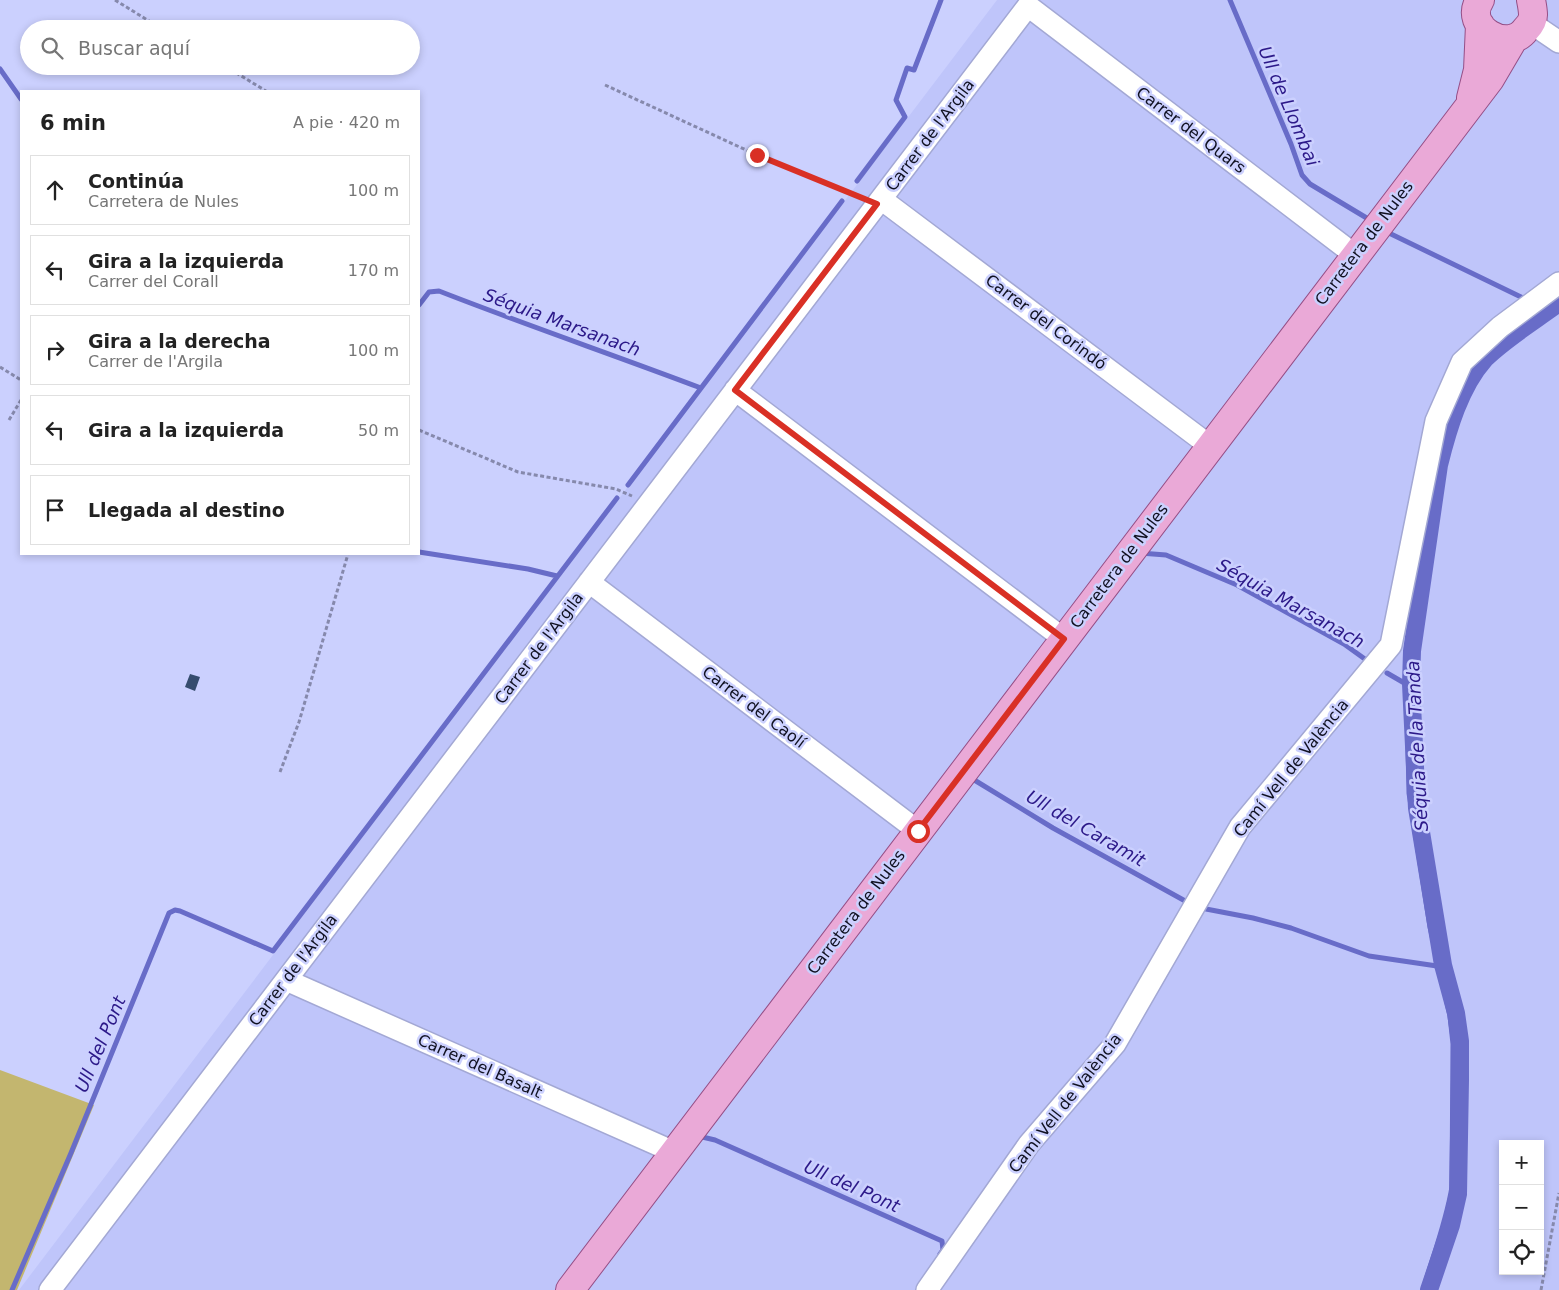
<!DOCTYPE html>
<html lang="es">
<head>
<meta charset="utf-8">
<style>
  body { margin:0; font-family:"DejaVu Sans",sans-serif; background:#f6f6f6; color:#222 }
  .controls { position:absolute; right:15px; bottom:15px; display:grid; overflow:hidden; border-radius:0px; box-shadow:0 2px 8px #0003 }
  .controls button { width:45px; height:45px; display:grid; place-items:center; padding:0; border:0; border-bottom:1px solid #e0e0e0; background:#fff; color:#222; font:25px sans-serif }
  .stop { position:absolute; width:15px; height:15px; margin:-11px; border:4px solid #d93025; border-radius:50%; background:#fff }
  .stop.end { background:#d93025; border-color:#fff; box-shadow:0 1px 5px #0008 }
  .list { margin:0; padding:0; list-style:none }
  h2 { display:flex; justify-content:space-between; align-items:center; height:65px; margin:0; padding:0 20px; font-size:21px }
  h2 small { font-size:16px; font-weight:400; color:#767676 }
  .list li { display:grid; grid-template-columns:32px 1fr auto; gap:15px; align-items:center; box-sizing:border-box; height:70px; margin:0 10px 10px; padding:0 10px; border:1px solid #e0e0e0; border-radius:0px }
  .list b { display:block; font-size:19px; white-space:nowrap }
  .list p { margin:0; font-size:16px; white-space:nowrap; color:#767676 }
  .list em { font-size:16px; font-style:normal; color:#767676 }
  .icon { flex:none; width:28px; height:28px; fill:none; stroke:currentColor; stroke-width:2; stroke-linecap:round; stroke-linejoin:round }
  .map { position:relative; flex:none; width:1559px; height:1290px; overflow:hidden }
  .search { position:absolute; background:#fff; box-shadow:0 2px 8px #0003; left:20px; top:20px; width:400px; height:55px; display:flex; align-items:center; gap:12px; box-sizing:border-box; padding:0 18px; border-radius:28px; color:#767676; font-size:19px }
  .panel { position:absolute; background:#fff; box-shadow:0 2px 8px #0003; left:20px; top:90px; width:400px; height:465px; border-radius:0px }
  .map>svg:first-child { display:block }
  .built { fill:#bfc5fa; fill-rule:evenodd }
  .green { fill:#c3b66f }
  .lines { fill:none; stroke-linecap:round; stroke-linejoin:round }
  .stream { stroke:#686cc8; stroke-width:5 }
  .canal { stroke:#686cc8; stroke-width:18 }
  .building { fill:#364c6e }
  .minor-casing { stroke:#a3a8d4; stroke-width:24 }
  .major-casing { stroke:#954f86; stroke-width:30 }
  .path { stroke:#8689ac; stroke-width:3; stroke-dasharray:4 2.5; stroke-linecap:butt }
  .minor { stroke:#fff; stroke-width:21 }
  .major { stroke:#eaa9d7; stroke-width:28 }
  .route { stroke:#d93025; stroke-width:6 }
  .labels { text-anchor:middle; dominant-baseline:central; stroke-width:5; stroke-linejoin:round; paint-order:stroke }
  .street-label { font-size:16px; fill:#101121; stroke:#cbd0fe }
  .water-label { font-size:18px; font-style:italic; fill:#2c1989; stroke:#cbd0fe }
</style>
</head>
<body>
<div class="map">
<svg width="1559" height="1290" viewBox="0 0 1559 1290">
  <rect width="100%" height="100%" fill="#cbd0fe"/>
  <!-- built -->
  <path class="built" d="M997,0h562v1290h-1540zM1503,1144h37v127h-37z"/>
  <!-- green -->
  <path class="green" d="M0,1070l94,35 -77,185h-17z"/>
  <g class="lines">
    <!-- stream -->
    <path class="stream" d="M1230,0l61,144 11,31 8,9 60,36
      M0,69l21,30
      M857,181l48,-64 -9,-17 11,-32 7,2 27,-70
      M1391,234l130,63
      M419,305l10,-13 10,-1c87,34 175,64 262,97
      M1541,306l8,4
      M1466,376l14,-17
      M628,485l214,-284
      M419,552l109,17 29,7
      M1140,553l26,2 71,30 107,59 25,18
      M1387,673l19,11h5
      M971,778l82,50 134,74
      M1206,909l47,9 38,10 78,28 68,10 6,-1
      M698,1136l17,4 227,101 1,9 -3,4
      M12,1290l59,-137 98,-240 6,-3 5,1 93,40 344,-453
      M1423,1290c10,-34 23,-67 29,-103l1,-143 -3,-28 -20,-89 -21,-134 -3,-138 18,-122"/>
    <!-- canal -->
    <path class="canal" d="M1429,1290l22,-65 7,-31 2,-114v-39l-4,-28 -13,-48 -26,-157 -6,-124 1,-33 27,-186c9,-36 21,-78 46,-106 20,-20 51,-39 74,-56"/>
  </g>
  <!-- building -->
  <path class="building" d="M190,674l10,3 -5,14 -10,-4z"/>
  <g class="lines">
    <!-- minor casing -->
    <g class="minor-casing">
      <path id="minor" d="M1531,23l28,19
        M881,199l329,247
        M735,390l329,249
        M589,582l329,249
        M286,980l388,172
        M50,1290l978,-1284 327,249
        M927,1290l102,-146 86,-100 125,-217 151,-182 45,-224 26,-59 38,-35 59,-44"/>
    </g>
    <!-- major casing -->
    <g class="major-casing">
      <path id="major" d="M1480,0c-18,27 28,55 46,29 4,-4 7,-8 7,-14 0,-4 -1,-10 -2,-15
        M1471,98l7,-28 2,-45
        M570,1290l920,-1211 24,-41"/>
    </g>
    <!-- path -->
    <path class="path" d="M115,0l47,29
      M225,66l41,25
      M605,85l152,70 103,42
      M0,367l21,13
      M9,420l12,-20
      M419,430l99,42 98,17 16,7
      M280,772l19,-50 49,-168
      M1541,1290l18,-97"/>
    <!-- minor -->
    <use href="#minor" class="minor"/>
    <!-- major -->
    <use href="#major" class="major"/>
  </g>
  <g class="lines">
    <!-- route -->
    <path class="route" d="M757,155l120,49 -142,186 329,249 -146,192"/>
  </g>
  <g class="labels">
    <!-- street labels -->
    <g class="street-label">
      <text transform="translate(1191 130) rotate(37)">Carrer del Quars</text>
      <text transform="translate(930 135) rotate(-53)">Carrer de l'Argila</text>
      <text transform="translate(1364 243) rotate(-53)">Carretera de Nules</text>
      <text transform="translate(1046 322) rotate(37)">Carrer del Corindó</text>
      <text transform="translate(1119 566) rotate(-53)">Carretera de Nules</text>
      <text transform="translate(539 648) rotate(-53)">Carrer de l'Argila</text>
      <text transform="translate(754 707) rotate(37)">Carrer del Caolí</text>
      <text transform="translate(1291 768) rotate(-51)">Camí Vell de València</text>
      <text transform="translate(856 912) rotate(-53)">Carretera de Nules</text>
      <text transform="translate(293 970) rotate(-53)">Carrer de l'Argila</text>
      <text transform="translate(480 1066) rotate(24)">Carrer del Basalt</text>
      <text transform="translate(1065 1103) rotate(-52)">Camí Vell de València</text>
    </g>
    <!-- water labels -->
    <g class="water-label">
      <text transform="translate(1289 106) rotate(67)">Ull de Llombai</text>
      <text transform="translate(562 322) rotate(20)">Séquia Marsanach</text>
      <text transform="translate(1291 603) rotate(29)">Séquia Marsanach</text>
      <text transform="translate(1417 746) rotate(-93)">Séquia de la Tanda</text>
      <text transform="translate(1086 828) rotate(30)">Ull del Caramit</text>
      <text transform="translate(100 1044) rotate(-67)">Ull del Pont</text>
      <text transform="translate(852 1186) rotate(24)">Ull del Pont</text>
    </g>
  </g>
</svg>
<div class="controls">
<button>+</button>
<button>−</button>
<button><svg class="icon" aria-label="locate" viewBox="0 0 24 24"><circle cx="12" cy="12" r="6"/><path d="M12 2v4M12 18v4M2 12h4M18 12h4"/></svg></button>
</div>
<div class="stop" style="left:918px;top:831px"></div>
<div class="stop end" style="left:757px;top:155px"></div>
<div class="search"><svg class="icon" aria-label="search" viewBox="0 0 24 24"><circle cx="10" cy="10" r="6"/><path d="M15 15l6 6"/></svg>Buscar aquí</div>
<section class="panel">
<h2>6 min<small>A pie · 420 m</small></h2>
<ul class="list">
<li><svg class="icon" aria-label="ahead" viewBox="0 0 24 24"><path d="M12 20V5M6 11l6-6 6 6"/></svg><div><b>Continúa</b><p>Carretera de Nules</p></div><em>100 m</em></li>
<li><svg class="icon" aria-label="left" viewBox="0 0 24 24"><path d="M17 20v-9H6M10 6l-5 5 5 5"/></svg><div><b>Gira a la izquierda</b><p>Carrer del Corall</p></div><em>170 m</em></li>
<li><svg class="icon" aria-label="right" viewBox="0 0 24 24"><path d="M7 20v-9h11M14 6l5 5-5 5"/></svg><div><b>Gira a la derecha</b><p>Carrer de l'Argila</p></div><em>100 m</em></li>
<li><svg class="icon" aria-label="left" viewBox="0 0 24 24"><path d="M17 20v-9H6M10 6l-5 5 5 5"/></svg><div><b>Gira a la izquierda</b></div><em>50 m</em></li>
<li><svg class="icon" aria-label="arrive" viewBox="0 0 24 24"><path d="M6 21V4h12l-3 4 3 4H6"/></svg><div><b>Llegada al destino</b></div></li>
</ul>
</section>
</div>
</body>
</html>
